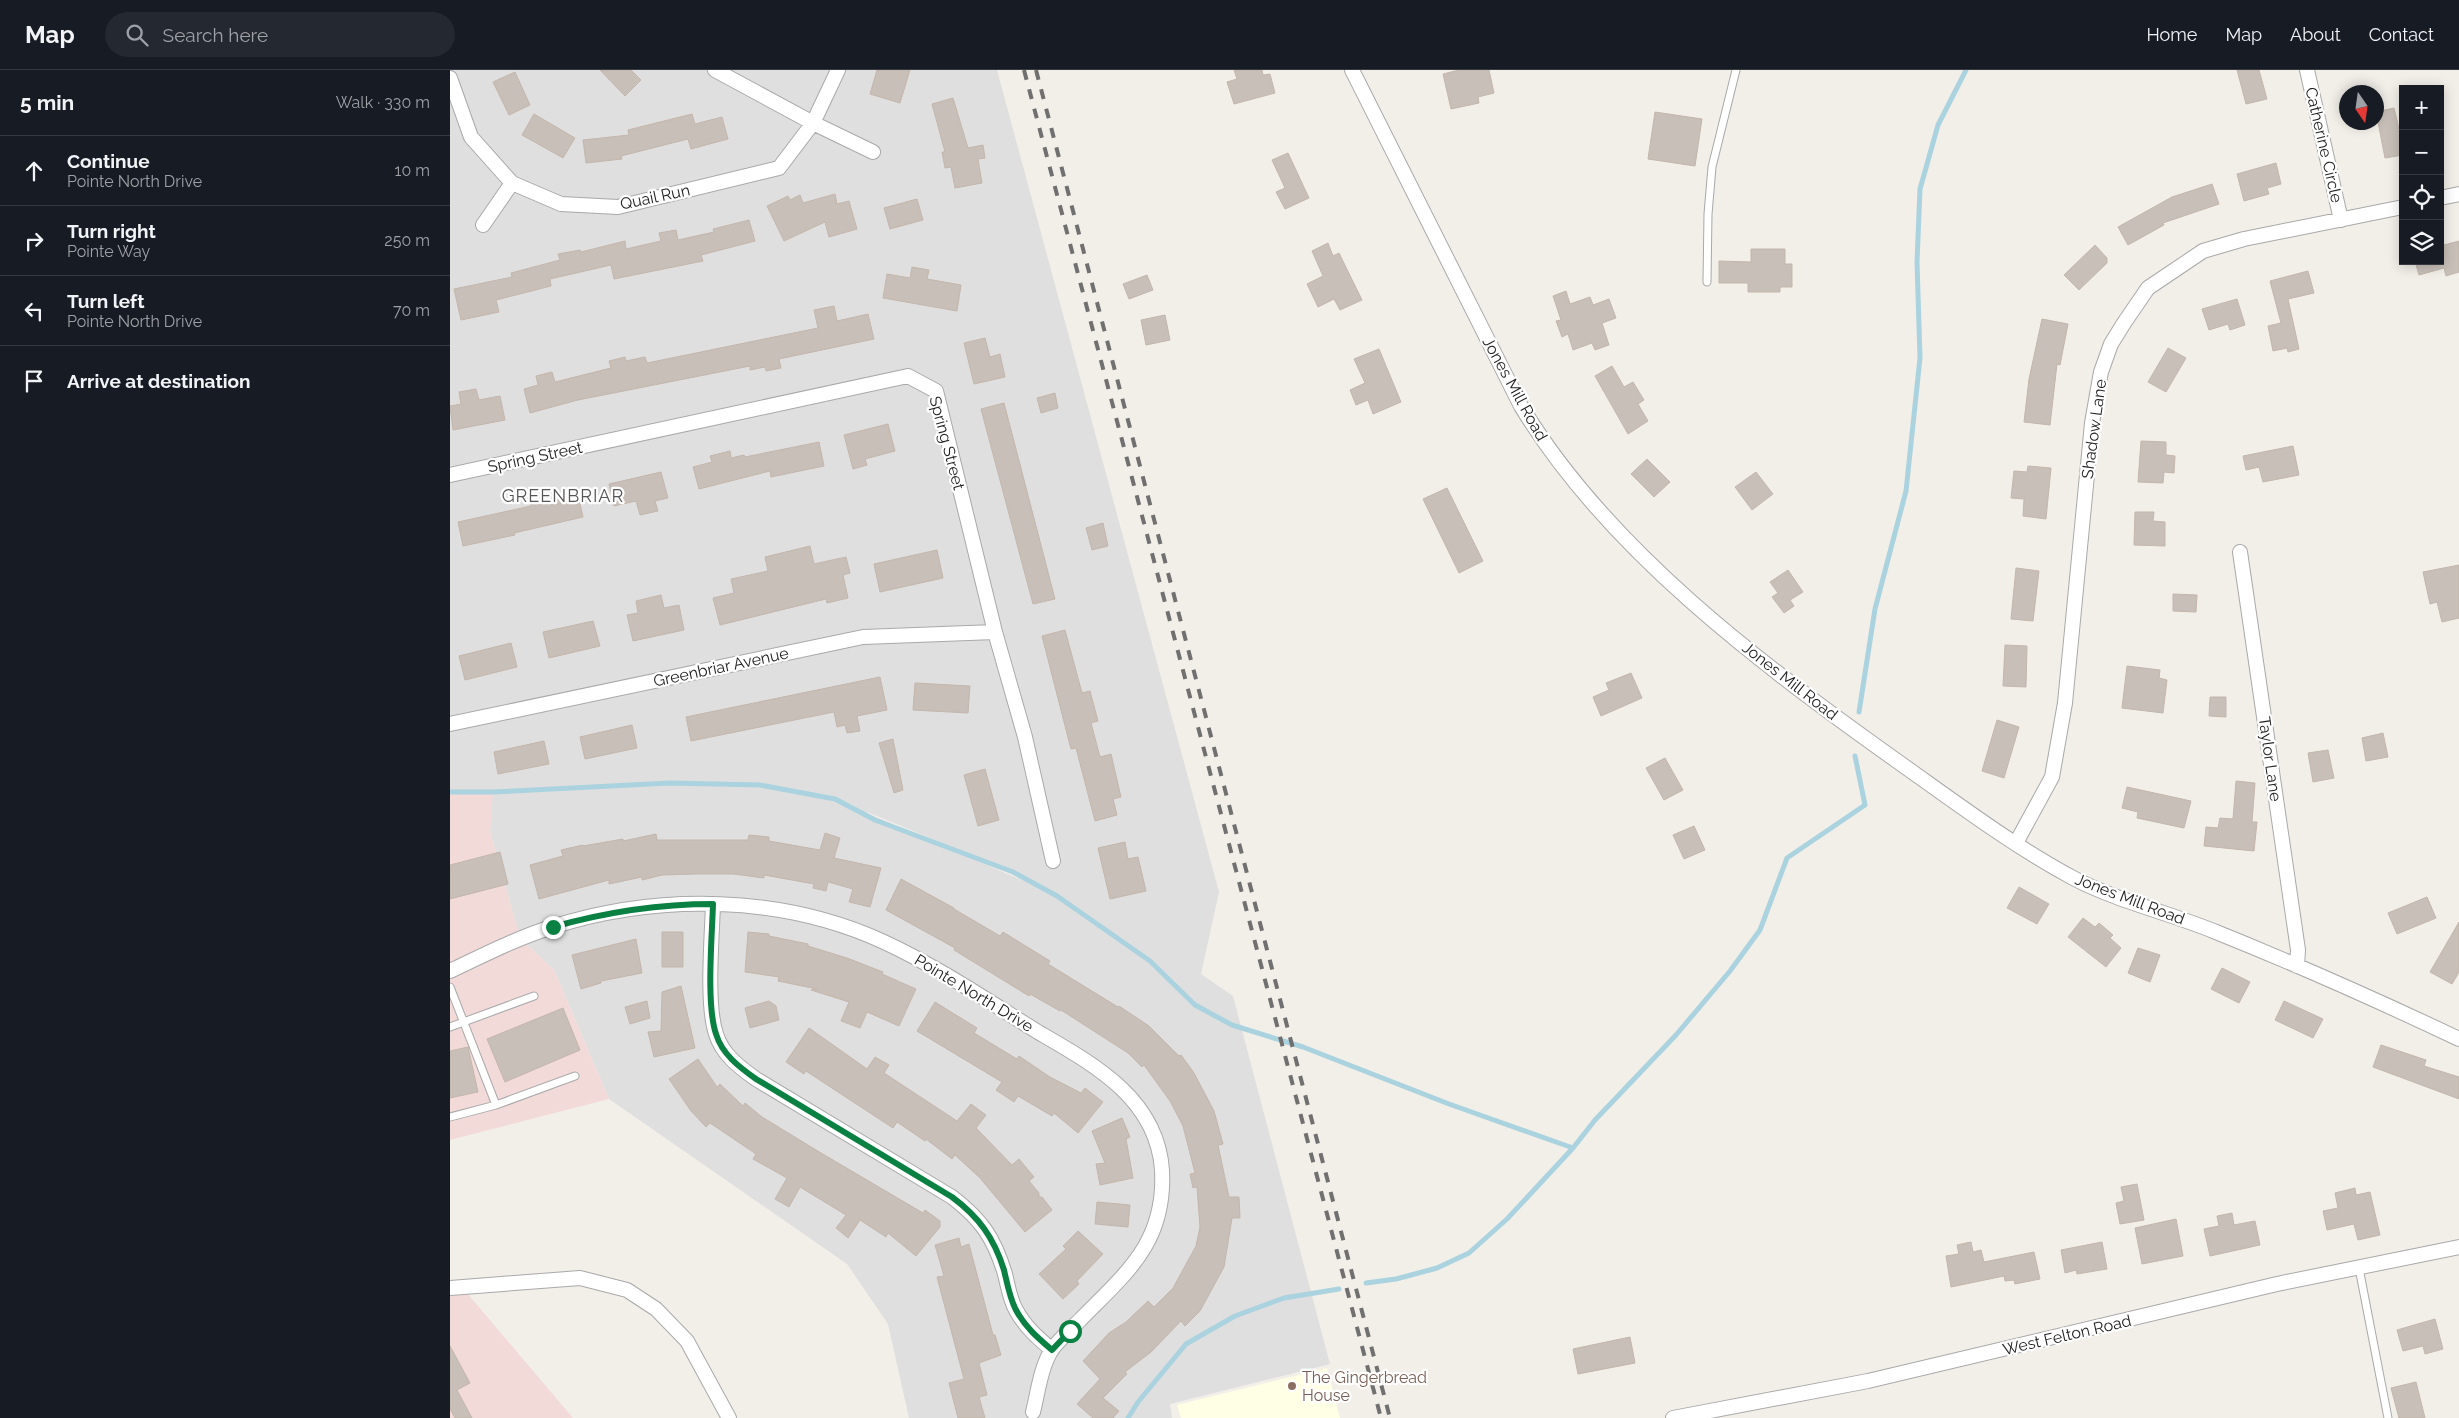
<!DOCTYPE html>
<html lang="en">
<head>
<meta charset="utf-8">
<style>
  body { margin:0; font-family:Raleway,sans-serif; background:#242831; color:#f1f3f6 }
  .controls { position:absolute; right:15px; top:15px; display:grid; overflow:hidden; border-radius:0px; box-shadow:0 2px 12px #0003 }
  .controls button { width:45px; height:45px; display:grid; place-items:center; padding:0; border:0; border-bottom:1px solid #363941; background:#171b24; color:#f1f3f6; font:25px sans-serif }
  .compass { position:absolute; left:1889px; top:15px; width:45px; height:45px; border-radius:50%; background:#171b24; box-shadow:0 2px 12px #0003; rotate:167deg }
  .stop { position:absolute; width:15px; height:15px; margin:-11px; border:4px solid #0b8043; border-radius:50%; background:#fff }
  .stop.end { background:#0b8043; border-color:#fff; box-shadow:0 1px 5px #0008 }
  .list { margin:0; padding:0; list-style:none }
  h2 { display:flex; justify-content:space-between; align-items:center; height:65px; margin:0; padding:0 20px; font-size:21px }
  h2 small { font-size:16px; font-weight:400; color:#9ea1a6 }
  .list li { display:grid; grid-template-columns:32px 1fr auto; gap:15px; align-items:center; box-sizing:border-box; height:70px; padding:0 20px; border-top:1px solid #363941 }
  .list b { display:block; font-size:19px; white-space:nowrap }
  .list p { margin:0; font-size:16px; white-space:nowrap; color:#9ea1a6 }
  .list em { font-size:16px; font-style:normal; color:#9ea1a6 }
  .icon { flex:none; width:28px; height:28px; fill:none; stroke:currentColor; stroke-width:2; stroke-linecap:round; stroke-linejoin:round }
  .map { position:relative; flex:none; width:2009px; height:1348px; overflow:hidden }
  header { display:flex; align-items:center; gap:30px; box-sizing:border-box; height:70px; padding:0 25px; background:#171b24; border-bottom:1px solid #363941 }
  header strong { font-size:24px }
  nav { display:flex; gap:28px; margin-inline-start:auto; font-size:18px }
  .search { width:350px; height:45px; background:#242831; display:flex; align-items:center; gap:12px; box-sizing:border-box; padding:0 18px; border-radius:28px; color:#9ea1a6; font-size:19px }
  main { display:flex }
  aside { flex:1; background:#171b24 }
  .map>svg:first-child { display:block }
  .residential { fill:#e0dfdf; fill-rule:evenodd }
  .commercial { fill:#f2dad9 }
  .education { fill:#ffffe5 }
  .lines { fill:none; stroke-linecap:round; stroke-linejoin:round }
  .stream { stroke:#aad3df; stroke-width:5 }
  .building { fill:#c7bfb8; stroke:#c4b6ab }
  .service-casing { stroke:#a9a9a9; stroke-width:9 }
  .minor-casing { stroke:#a9a9a9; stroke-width:16 }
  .service { stroke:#fff; stroke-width:7 }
  .minor { stroke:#fff; stroke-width:14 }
  .rail { stroke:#707070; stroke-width:4; stroke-dasharray:10 10; stroke-linecap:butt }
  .route { stroke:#0b8043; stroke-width:6 }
  .education-dot { fill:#8d6e63; stroke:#fff; stroke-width:2 }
  .labels { text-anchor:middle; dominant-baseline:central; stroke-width:4.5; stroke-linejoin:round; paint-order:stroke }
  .street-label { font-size:16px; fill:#222; stroke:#fff }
  .education-label { font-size:16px; fill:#785e54; stroke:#fff; text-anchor:start }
  .neighbourhood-label { font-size:18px; letter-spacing:1px; fill:#555; stroke:#fff }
</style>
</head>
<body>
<header>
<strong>Map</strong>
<div class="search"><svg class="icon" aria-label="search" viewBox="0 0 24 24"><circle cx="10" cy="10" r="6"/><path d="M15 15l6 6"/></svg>Search here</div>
<nav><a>Home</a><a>Map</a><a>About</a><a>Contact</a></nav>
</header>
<main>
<aside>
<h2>5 min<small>Walk · 330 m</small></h2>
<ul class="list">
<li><svg class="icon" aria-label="ahead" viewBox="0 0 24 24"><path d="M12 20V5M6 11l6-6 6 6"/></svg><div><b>Continue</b><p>Pointe North Drive</p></div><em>10 m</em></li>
<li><svg class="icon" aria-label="right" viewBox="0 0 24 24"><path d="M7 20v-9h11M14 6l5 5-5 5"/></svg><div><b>Turn right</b><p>Pointe Way</p></div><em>250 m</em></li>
<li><svg class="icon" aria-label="left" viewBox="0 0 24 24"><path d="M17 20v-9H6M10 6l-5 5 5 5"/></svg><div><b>Turn left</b><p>Pointe North Drive</p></div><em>70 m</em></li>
<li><svg class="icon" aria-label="arrive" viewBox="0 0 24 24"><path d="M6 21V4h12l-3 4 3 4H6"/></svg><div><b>Arrive at destination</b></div></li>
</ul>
</aside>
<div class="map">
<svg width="2009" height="1348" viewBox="0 0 2009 1348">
  <rect width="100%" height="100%" fill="#f2efe9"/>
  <!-- residential -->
  <path class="residential" d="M0,0h547l222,822 -18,82 32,22 97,368 -160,40 2,14h-263l-21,-94 -41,-60 -238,-165 -55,-129 -34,-32 -30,-106 2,-39 -42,1zM417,742l146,60 11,9 -157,-68z"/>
  <!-- commercial -->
  <path class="commercial" d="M43,722l-3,40 30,106 34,32 55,129 -159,41v-346z
    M12,1217l111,131h-123v-128z"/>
  <!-- education -->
  <path class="education" d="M877,1298l13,50h-159l-4,-13z"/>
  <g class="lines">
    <!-- stream -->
    <path class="stream" d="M1409,642l16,-103 31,-118 14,-133 -3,-96 3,-73 18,-64 28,-55
      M0,722h43l177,-9 90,2 75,14 40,21 138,52 44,24 93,65 45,44 37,20 71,22 146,57 124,44
      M916,1213l30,-4 41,-11 32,-15 38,-34 66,-71 22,-28 81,-85 54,-64 30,-41 27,-72 78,-53 -10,-49
      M678,1348l10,-16 48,-58 49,-28 49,-18 55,-9"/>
  </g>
  <!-- building -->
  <path class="building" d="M150,0h31l10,10 -16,16z
    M427,0h33l-10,33 -30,-9z
    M784,0h28l1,5 7,-1 5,19 -41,11 -7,-22 10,-3z
    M1009,0h30l5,23 -16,4 1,6 -28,6 -8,-35z
    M1787,0h22l8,29 -21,5z
    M65,2l15,33 -21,10 -16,-33z
    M503,28l15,50 15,-3 2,13 -7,1 4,24 -27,5 -4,-21 -6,1 -3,-16h3l-13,-48z
    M1944,38l6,25h3v22l-18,3 -9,-46z
    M1205,42l47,7 -7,47 -47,-7z
    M84,44l41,24 -12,20 -41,-23z
    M242,44l3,10 27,-7 6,22 -37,10 -3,-10 -67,17 1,3 -36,4 -3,-23 46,-5 -1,-5z
    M838,83l21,45 -24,11 -9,-17 9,-4 -13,-28z
    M1826,93l5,21 -14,4 2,6 -25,7 -7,-27z
    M1762,114l7,20 -56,19 1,2 -36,20 -10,-18 54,-30z
    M385,124l2,10 12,-3 8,28 -28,8 -4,-15 -41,19 -17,-35 21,-10 2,4 10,-5 3,8z
    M467,129l6,21 -33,9 -6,-21z
    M299,150l6,21 -54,14 2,6 -89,18 -3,-14 -61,14 1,7 -55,14 3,12 -38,8 -7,-31 58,-12 -1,-4 49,-13 -2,-6 22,-4 1,2 44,-11 1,8 35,-8 -2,-8 17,-3 2,10 36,-8 -1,-3z
    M2009,171v31l-13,4 -2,-8 -25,7 -4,-14h25v-15z
    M878,173l5,13 6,-3 23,47 -22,10 -6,-11 -16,8 -11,-23 16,-8 -11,-25z
    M1645,175l12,13v5l-28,27 -15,-15z
    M1301,179h34v15h7v23h-12v5h-32v-9h-29v-22l32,1z
    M462,197l17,3 -2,9 34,6 -4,26 -74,-13 4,-24 23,4z
    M1858,201l6,22 -26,6 11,50 -11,3 -1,-4 -14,3 -5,-25 13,-3 -11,-42z
    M697,205l6,15 -24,9 -6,-15z
    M1116,221l4,13 20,-7 3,8 16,-6 7,19 -14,5 7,22 -14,5 -3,-7 -19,7 -5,-16 -6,3 -6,-16 5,-1 -8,-24z
    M1787,229l8,26 -15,5 -2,-6 -19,6 -7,-21z
    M384,236l3,15 31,-7 6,25 -95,20 2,9 -15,3 -1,-4 -15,3v-4l-172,34 -48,13 -6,-24 14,-4 -2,-9 16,-4 3,10 56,-14 -2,-7 16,-4 1,4 19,-4 2,6 171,-35 -4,-18z
    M715,245l5,25 -24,5 -5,-25z
    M1592,249l26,5 -8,41 -3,-1 -7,61 -26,-3 5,-43z
    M535,268l5,19 10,-3 5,23 -31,7 -10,-41z
    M1718,278l18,10 -20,34 -18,-10z
    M929,279l22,53 -28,12 -5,-14 -12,5 -6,-15 15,-7 -11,-24z
    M1162,296l12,21 9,-5 11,18 -6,4 10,17 -20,13 -33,-58z
    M26,319l3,11 21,-4 5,24 -52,10 -3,-24 11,-2 -2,-12z
    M605,323l3,15 -17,5 -4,-15z
    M554,333l51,196 -22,5 -52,-195z
    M438,354l7,27 -30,8 2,6 -14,4 -9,-34z
    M1691,371l25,1v13l9,1 -1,17 -10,-1 -1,11 -25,-1z
    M369,372l5,24 -53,11 -1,-6 -71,18 -6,-22 19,-5 -2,-6 20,-5 1,7 13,-3 1,2z
    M1843,376l6,29 -36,7 -4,-15 -13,3 -3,-14z
    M1197,389l23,23 -16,15 -23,-23z
    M1578,396l23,2 -5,51 -23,-3 1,-17 -13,-1 3,-27 13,1z
    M211,402l7,26 -13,3 3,10 -18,4 -4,-14 -22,5 -5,-22z
    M1306,402l17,22 -21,16 -17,-23z
    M997,418l36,73 -24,12 -36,-74z
    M127,421l6,26 -69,16 1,2 -52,11 -5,-24 73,-16 -1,-4z
    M1685,442h19l-1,9 12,1v24l-31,-1z
    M653,453l5,23 -16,4 -6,-22z
    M360,476l4,18 32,-7 4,16 -7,2 5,23 -21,5 -1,-4 -106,26 -7,-27 21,-5 -3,-14 37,-8 -3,-14z
    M487,480l6,28 -63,14 -6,-28z
    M2009,495v53l-17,4 -5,-20 -7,2 -7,-32z
    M1566,498l23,3 -6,50 -22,-2z
    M1338,500l15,22 -13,8 4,6 -10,7 -12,-16 6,-4 -8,-11z
    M1723,524l24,1 -1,17 -23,-1z
    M211,525l3,13 15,-3 5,25 -51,11 -6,-26 11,-2 -2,-12z
    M143,551l7,25 -51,12 -6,-26z
    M615,560l17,63 8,-2 8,30 -7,2 9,34 11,-3 10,43 -8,2 4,16 -22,6 -19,-73 -5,1 -29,-113z
    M61,573l6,24 -52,13 -6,-24z
    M1555,575l22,1 -1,41 -23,-1z
    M1677,596l33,4 -1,8 8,2 -4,33 -41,-5z
    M1181,603l11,25 -41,18 -8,-19 16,-7 -3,-7z
    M430,607l7,33 -30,6 3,15 -13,2 -2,-8 -8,2 -3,-15 -143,29 -5,-24z
    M465,613l55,3 -2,27 -55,-3z
    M1760,627h16v20l-17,-1z
    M1547,650l22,7 -15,51 -22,-7z
    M182,655l5,23 -52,11 -5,-22z
    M1933,663l5,24 -22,4 -4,-23z
    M443,669l10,51 -9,3 -15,-50z
    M94,671l5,23 -51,10 -4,-22z
    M1878,680l6,28 -21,4 -5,-29z
    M1215,688l18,32 -19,10 -18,-32z
    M535,699l14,51 -21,6 -14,-51z
    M1786,711l19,2 -3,39h5l-3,29 -50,-5 2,-19 12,1 2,-10 13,1z
    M1677,717l64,14 -7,27 -47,-10 1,-6 -16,-4z
    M1244,756l11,24 -21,9 -11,-24z
    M375,763l15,5 -6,20 47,10 -11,39 -21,-5 4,-13 -25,-7 -2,9 -13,-3 1,-4 -50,-9v3l-30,-4h-37l-35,1 -20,5v-3l-33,7v-4l-70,19 -9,-34 33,-9 -2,-6 22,-5v1l40,-7v2l33,-7 1,6h91l1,-5 20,2v4l51,9z
    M675,772l3,17 10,-2 8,34 -36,8 -12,-51z
    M50,782l8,32 -58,15v-34z
    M451,809l53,29v1l46,27 3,-4 47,29 -2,3 70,43 1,-1 30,20 30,30 2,-1 13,18 20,38 9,33 -5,1 11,52h10l1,21h-8l-8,49 -24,44 -15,15 -4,-5 -30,31 -26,20 2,2 -24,24 16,13 -6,7h-20l-16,-14 23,-25 -17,-18 26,-28 17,-11 22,-21 6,6 19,-19 23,-42 4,-19 -3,-40 -4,1 -3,-14 5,-1 -12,-47 -13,-25 -26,-36 -2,2 -14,-14 -67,-43 -1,1 -30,-17 -1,2 -75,-46 1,-2 -69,-38z
    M1569,817l30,17 -12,20 -30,-16z
    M1977,827l9,21 -39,16 -9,-21z
    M1633,848l12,9 4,-4 14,12 -3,3 11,10 -15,19 -38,-30z
    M2009,852v50l-7,12 -22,-12z
    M212,862h21v35h-21z
    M298,862l21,2v2l39,8v2l39,12 36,14 -1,2 34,15 -17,37 -32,-14 -7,16 -19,-7 8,-19 -38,-12 6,-1 -39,-8 1,-4 -34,-5z
    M186,869l6,34 -41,8v2l-20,6 -9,-34z
    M1688,878l22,7 -10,27 -22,-9z
    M1772,898l28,14 -11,21 -28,-14z
    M231,916l14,62 -41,9 -6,-25 13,-1 1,-39z
    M197,931l3,17 -20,6 -5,-17z
    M319,931l7,5 3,14 -29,8 -5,-20z
    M1834,931l39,18 -10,19 -38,-18z
    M485,932l42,26 -3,5 43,26 2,-3 31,21 31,16 4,-5 18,14 -25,31 -24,-20 -2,3 -34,-20 -4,6 -18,-12 6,-8 -85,-51z
    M113,938l17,42 -75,32 -18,-43z
    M359,958l58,41 8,-12 14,8 -5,8 73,48 14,-17 15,11 -10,13 36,37 7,-6 15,18 -5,4 10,12v4h3l10,13 -27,22 -45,-54 -25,-23 -3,4 -26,-20 -1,2 -28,-19 -4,6 -87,-57 -2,3 -18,-12z
    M1931,975l45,15 -2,6 35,11v22l-86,-32z
    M18,977l10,45 -28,6v-47z
    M248,989l19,28 3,-3 23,22 2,-3 17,14 59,36 102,60 2,-3 15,11v6l-24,29 -28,-23 -2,4 -26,-17 -12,18 -12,-10 10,-13 -46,-28 -11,20 -14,-8 12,-21 -34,-19 3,-5 -46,-31 -4,4 -15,-16 -22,-32z
    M672,1048l8,19 -4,2 7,39 -33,7 -4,-21 9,-1 -13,-32z
    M1687,1114l7,36 -24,4 -4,-21 8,-2 -3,-14z
    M1905,1118l1,7 14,-3 10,43 -22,5 -4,-16 -27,6 -4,-19 15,-3 -3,-15z
    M647,1132l33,3 -2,22 -33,-3z
    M1782,1143l2,12 21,-4 5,24 -50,11 -6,-27 15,-3 -2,-10z
    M1726,1149l7,37 -41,8 -7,-36z
    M628,1161l25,23 -26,27 2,3 -16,15 -24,-25 27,-25 -3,-3z
    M509,1168l2,9 8,-3 24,91h2l6,20 -22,8 8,32 -8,2 6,21h-27l-9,-35 15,-4 -27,-102 7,-1 -9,-31z
    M1521,1172l2,10 8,-2 3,12 50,-10 6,27 -25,5 -1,-4 -9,1 -1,-5 -53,11 -5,-31 13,-2 -2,-9z
    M1652,1172l5,27 -30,5 -1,-4 -11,3 -4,-23z
    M1985,1249l8,30 -18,5 -2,-8 -20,5 -6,-21z
    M1180,1267l5,26 -57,11 -5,-25z
    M0,1276l20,37 -13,7 15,28h-17l-5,-9z
    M1966,1312l9,36h-26l-8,-30z"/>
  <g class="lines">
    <!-- service casing -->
    <g class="service-casing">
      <path id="service" d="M1257,212l1,-68 4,-47 24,-97
        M0,917l46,118
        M0,957l84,-31
        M0,1047l46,-12 79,-29
        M1909,1198l29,150"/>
    </g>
    <!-- minor casing -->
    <g class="minor-casing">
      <path id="minor" d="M265,0l98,53 60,29
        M902,0l169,336c87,144 240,258 376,355 58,41 116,85 178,118 45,23 95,34 141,53 82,33 163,69 243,107
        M1857,0l34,150
        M0,8l21,59 41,46 49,21 57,3 161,-39 34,-45 25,-53
        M1990,128l19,-4
        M33,155l29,-42
        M0,405l458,-99 28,15 59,241 30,105 28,124
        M1790,482l58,398 -1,16
        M0,654l413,-87 132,-5
        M1566,773l36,-66 13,-74 27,-280 9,-51 10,-28 13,-21 24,-35 55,-37 41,-12 159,-32
        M263,834c-1,34 -7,100 3,130 6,20 23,33 40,45l196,118c30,23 42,41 53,77 3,12 5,26 11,36 9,17 22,28 36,40
        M0,901c34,-16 67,-33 102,-44 107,-34 230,-32 332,15 54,25 104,59 154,90 55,32 119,66 124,138 4,73 -36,103 -82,150 -9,9 -19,18 -27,28 -12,17 -15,44 -20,64
        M0,1218l130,-10 47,12 29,19 31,32 42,77
        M1223,1348l195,-37 409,-97 182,-37"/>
    </g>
    <!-- service -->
    <use href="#service" class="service"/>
    <!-- minor -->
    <use href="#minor" class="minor"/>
    <!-- rail -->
    <path class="rail" d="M574,0l357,1348
      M586,0l354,1348"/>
  </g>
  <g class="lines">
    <!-- route -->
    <path class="route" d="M103,857c53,-15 104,-23 160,-23 -1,34 -7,100 3,130 6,20 23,33 40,45l196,118c27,20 42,41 52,73 3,13 6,29 12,40 9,17 22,28 36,40l18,-19"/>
  </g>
  <!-- markers -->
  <circle class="education-dot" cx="842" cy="1316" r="5"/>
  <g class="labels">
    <!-- street labels -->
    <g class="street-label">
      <text transform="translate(1874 75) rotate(77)">Catherine Circle</text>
      <text transform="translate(205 127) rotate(-12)">Quail Run</text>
      <text transform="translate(1065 319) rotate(61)">Jones Mill Road</text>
      <text transform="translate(1644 359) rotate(-82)">Shadow Lane</text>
      <text transform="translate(497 373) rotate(75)">Spring Street</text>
      <text transform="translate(85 387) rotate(-12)">Spring Street</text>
      <text transform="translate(271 597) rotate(-12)">Greenbriar Avenue</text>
      <text transform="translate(1340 611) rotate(38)">Jones Mill Road</text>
      <text transform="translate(1820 689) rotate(82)">Taylor Lane</text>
      <text transform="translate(1680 829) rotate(21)">Jones Mill Road</text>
      <text transform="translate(524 923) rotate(31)">Pointe North Drive</text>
      <text transform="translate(1617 1265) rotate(-13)">West Felton Road</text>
    </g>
    <!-- education labels -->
    <g class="education-label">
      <text x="852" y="1307">The Gingerbread<tspan x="852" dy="18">House</tspan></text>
    </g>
    <!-- neighbourhood labels -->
    <g class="neighbourhood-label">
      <text x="113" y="425">GREENBRIAR</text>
    </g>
  </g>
</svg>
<div class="controls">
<button>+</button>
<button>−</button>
<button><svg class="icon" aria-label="locate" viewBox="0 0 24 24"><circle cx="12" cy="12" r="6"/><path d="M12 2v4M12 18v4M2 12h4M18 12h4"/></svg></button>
<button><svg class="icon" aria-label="layers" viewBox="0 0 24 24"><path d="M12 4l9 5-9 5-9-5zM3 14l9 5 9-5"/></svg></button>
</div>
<svg class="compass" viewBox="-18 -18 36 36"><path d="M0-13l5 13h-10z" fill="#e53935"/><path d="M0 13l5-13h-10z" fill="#9ea1a6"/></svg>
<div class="stop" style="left:620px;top:1261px"></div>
<div class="stop end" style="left:103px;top:857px"></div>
</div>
</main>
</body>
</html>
